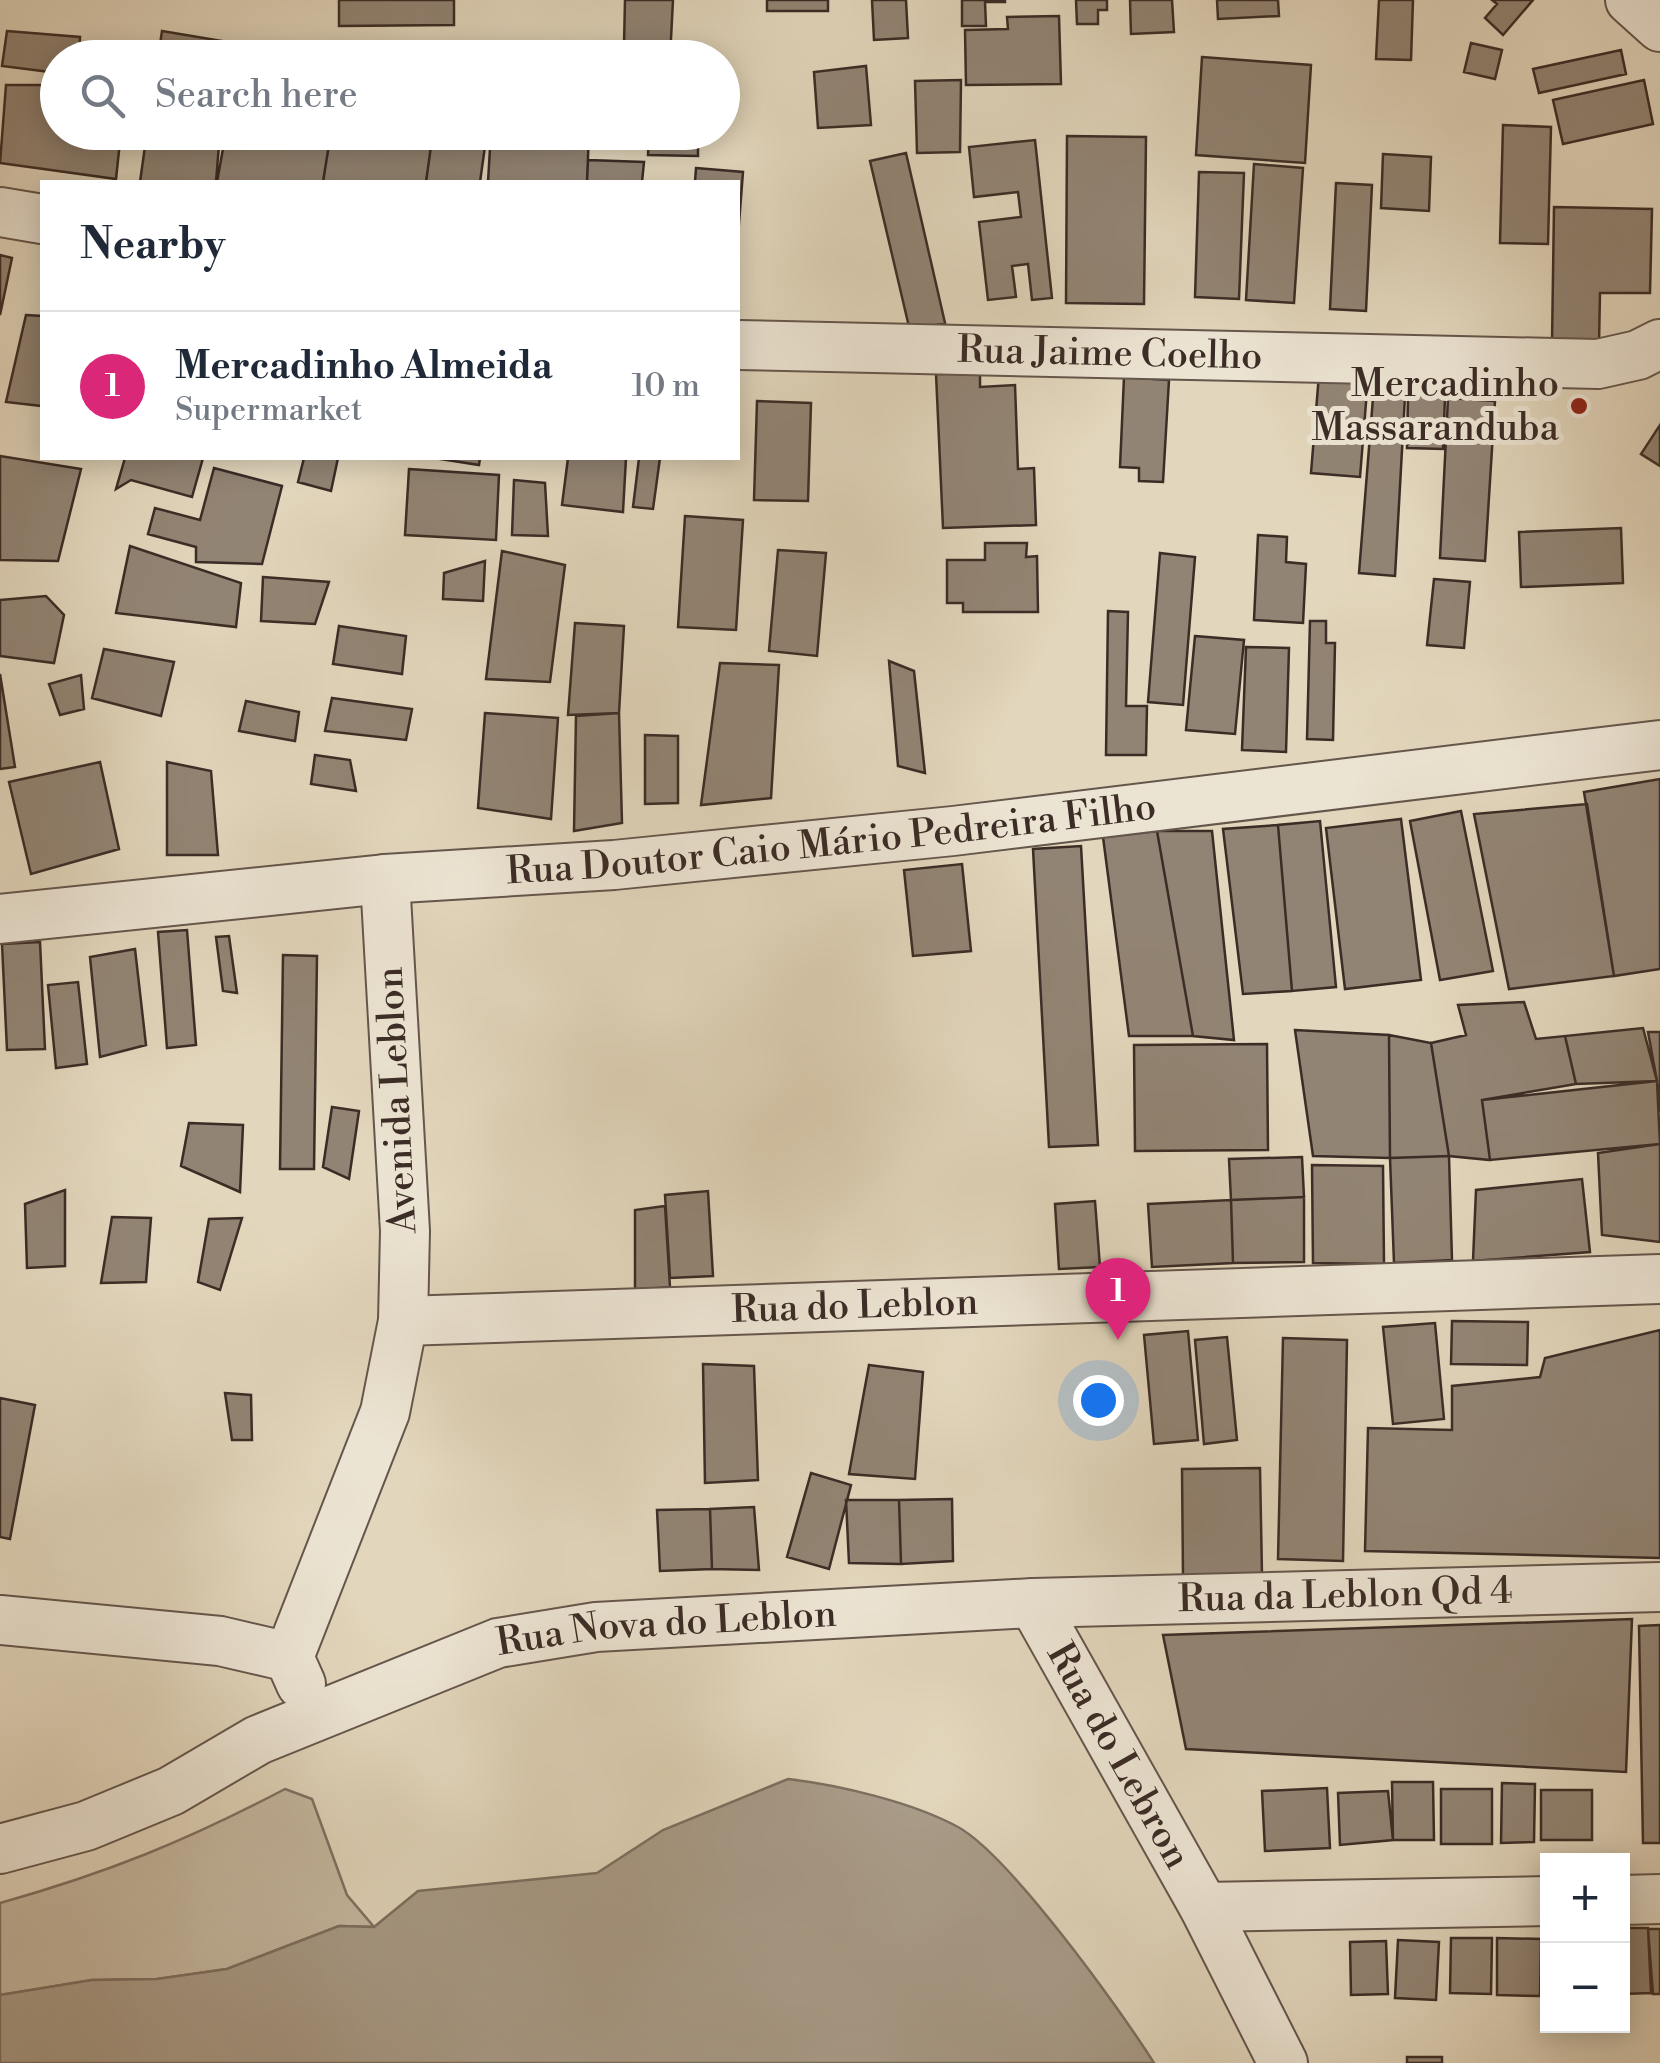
<!DOCTYPE html>
<html lang="en">
<head>
<meta charset="utf-8">
<style>
  body { margin:0; font-family:"Libre Bodoni",serif; background:#f2f2f3; color:#1f2937 }
  .controls { position:absolute; right:30px; bottom:30px; display:grid; overflow:hidden; border-radius:0px; box-shadow:0 5px 25px #0003 }
  .controls button { width:90px; height:90px; display:grid; place-items:center; padding:0; border:0; border-bottom:2px solid #e0e1e3; background:#fff; color:#1f2937; font:50px sans-serif }
  .you { position:absolute; left:1098px; top:1400px; width:35px; height:35px; margin:-25px; border:8px solid #fff; border-radius:50%; background:#1a73e8; box-shadow:0 0 0 15px #1a73e833 }
  .badge { display:grid; place-items:center; width:65px; height:65px; border-radius:50%; background:#db2777; color:#fff; font-size:32px; font-weight:700 }
  .pin { position:absolute; translate:-50% -82px; filter:drop-shadow(0 2px 5px #0008) }
  .pin::after { content:''; position:absolute; top:52px; width:35px; height:30px; background:inherit; clip-path:polygon(0 0,100% 0,50% 100%) }
  .list { margin:0; padding:0; list-style:none }
  h2 { display:flex; justify-content:space-between; align-items:center; height:130px; margin:0; padding:0 40px; font-size:42px }
  h2 small { font-size:32px; font-weight:400; color:#747a83 }
  .list li { display:grid; grid-template-columns:65px 1fr auto; gap:30px; align-items:center; box-sizing:border-box; height:150px; padding:0 40px; border-top:2px solid #e0e1e3 }
  .list b { display:block; font-size:38px; white-space:nowrap }
  .list p { margin:0; font-size:32px; white-space:nowrap; color:#747a83 }
  .list em { font-size:32px; font-style:normal; color:#747a83 }
  .icon { flex:none; width:55px; height:55px; fill:none; stroke:currentColor; stroke-width:2; stroke-linecap:round; stroke-linejoin:round }
  .map { position:relative; flex:none; width:1660px; height:2063px; overflow:hidden }
  .search { position:absolute; background:#fff; box-shadow:0 5px 25px #0003; left:40px; top:40px; width:700px; height:110px; display:flex; align-items:center; gap:25px; box-sizing:border-box; padding:0 35px; border-radius:55px; color:#747a83; font-size:38px }
  .panel { position:absolute; background:#fff; box-shadow:0 5px 25px #0003; left:40px; top:180px; width:700px; height:280px; border-radius:0px }
  .map>svg:first-child { display:block }
  .green { fill:#c6b9a2; stroke:#807264; stroke-width:2.5 }
  .water { fill:#a99c89; stroke:#7d6f61; stroke-width:2.5 }
  .building { fill:#928474; stroke:#3b2c26; stroke-width:2.5 }
  .lines { fill:none; stroke-linecap:round; stroke-linejoin:round }
  .minor-casing { stroke:#65564c; stroke-width:52 }
  .minor { stroke:#ece4d3; stroke-width:48 }
  .poi-dot { fill:#8f2418; stroke:#ece4d3; stroke-width:4 }
  .labels { text-anchor:middle; dominant-baseline:central; stroke-width:10; stroke-linejoin:round; paint-order:stroke }
  .street-label { font-size:38px; fill:#3b2c26; stroke:#ece4d3 }
  .poi-label { font-size:38px; fill:#3b2c26; stroke:#ece4d3; text-anchor:end }
</style>
</head>
<body>
<div class="map">
<svg width="1660" height="2063" viewBox="0 0 1660 2063">
  <rect width="100%" height="100%" fill="#e2d6bc"/>
  <filter id="stains"><feTurbulence type="fractalNoise" baseFrequency=".002" numOctaves="4"/><feColorMatrix values="0 0 0 0 .2 0 0 0 0 .09 0 0 0 0 .02 0 0 0 .5 -.17"/></filter>
  <radialGradient id="worn" r=".72"><stop offset=".6" stop-color="#630" stop-opacity="0"/><stop offset="1" stop-color="#630" stop-opacity=".3"/></radialGradient>
  <!-- green -->
  <path class="green" d="M285,1789l27,10 35,96 27,32 -35,-1 -112,43 -70,10 -65,1 -92,15v-92c107,-30 186,-62 285,-114z"/>
  <!-- water -->
  <path class="water" d="M788,1779c51,6 124,23 170,48 51,28 162,182 196,236h-1154v-68l92,-15 65,-1 70,-10 112,-43 35,1 44,-36 179,-18 66,-43z"/>
  <!-- building -->
  <path class="building" d="M339,0h115v25l-115,1z
    M625,0h48l-3,58h-34l1,-12 -13,-1z
    M767,0h61v11h-61z
    M872,0h34l2,38 -34,2z
    M962,0h43v2h-20l1,24h-24z
    M1076,0h31v10h-9v14h-21z
    M1130,0h42l2,32 -43,2z
    M1217,0h61l1,16 -61,3z
    M1379,0h34l-2,60 -35,-1z
    M1492,0h41l-30,35 -18,-17 12,-14z
    M1059,16l2,68 -95,1 -1,-55 43,-1 -1,-12z
    M7,31l73,6 -1,21h-21v15l-56,-7z
    M162,31l66,11 -1,16h-69z
    M1471,43l31,7 -7,29 -31,-7z
    M1621,50l5,24 -87,19 -6,-24z
    M1202,57l109,8 -6,98 -109,-8z
    M866,66l5,59 -53,3 -4,-56z
    M961,80l-1,72 -43,1 -2,-72z
    M1644,80l9,44 -90,20 -10,-44z
    M6,85h52v47h63l-5,47 -116,-16z
    M1503,125l48,2 -3,117 -48,-1z
    M147,132h73l-4,50h-76z
    M226,132h105l-8,50h-106z
    M331,132h102l-7,50h-103z
    M433,132h54l-7,50h-54z
    M491,132h98l-2,50h-99z
    M599,132h42v14l-42,-2z
    M649,132h49v24l-50,-1z
    M1067,136l79,1 -2,167 -78,-1z
    M1035,140l17,158 -20,2 -4,-36 -16,2 4,31 -28,3 -9,-78 42,-5 -3,-25 -44,5 -5,-50z
    M906,153l39,170 -35,8 -40,-170z
    M1383,154l48,3 -2,54 -48,-3z
    M588,160l56,2 -2,20h-55z
    M1254,164l49,4 -9,135 -48,-3z
    M696,168l47,4 -5,64v-54h-43z
    M1199,172l45,1 -5,126 -44,-2z
    M1336,183l36,2 -6,126 -36,-2z
    M1554,207l98,2 -2,84h-50l-1,51 -47,-1z
    M0,255l12,3 -12,57z
    M26,315l16,1v90l-36,-4z
    M980,373v14l35,-2 3,84 16,-1 2,57 -93,3 -7,-154z
    M1319,374l49,4 -8,99 -49,-4z
    M1124,377l45,3 -6,102 -24,-1v-13l-19,-1z
    M1405,396l-10,180 -36,-3 14,-175z
    M1408,396l37,1 -2,52 -36,-1z
    M1448,398l47,3 -10,160 -45,-3z
    M757,401l54,2 -3,98 -54,-1z
    M1660,425v41l-19,-12z
    M0,456l81,13 -23,92 -58,-1z
    M125,458h78l-11,39 -61,-17 -15,9z
    M304,458h34l-7,33 -33,-9z
    M434,458h46l-1,7z
    M568,458h58l-3,54 -61,-7z
    M639,458h21l-7,51 -20,-2z
    M214,468l68,18 -20,78 -66,-2v-15l-48,-13 7,-26 45,12z
    M409,469l90,6 -3,65 -91,-5z
    M514,480l31,3 3,53 -36,-1z
    M685,516l58,4 -7,110 -58,-3z
    M1621,528l2,55 -102,4 -2,-55z
    M1258,535l29,2 -1,25 20,2 -3,59 -49,-3z
    M985,543h42l-1,14 11,-1 1,56h-75v-9h-16v-43h38z
    M130,546l111,37 -5,44 -120,-14z
    M778,550l48,3 -9,103 -48,-5z
    M502,551l63,14 -15,117 -64,-3z
    M1160,553l35,4 -12,148 -35,-3z
    M485,561l-2,40 -40,-2 1,-26z
    M263,577l66,5 -14,42 -54,-3z
    M1434,579l36,3 -6,66 -37,-3z
    M46,596l18,19 -10,48 -54,-7v-56z
    M1108,611l20,1 -2,94h21l-1,49h-40z
    M1310,621h16v22h9l-2,97 -26,-1z
    M575,623l49,3 -5,87 -51,2z
    M339,626l67,10 -4,38 -69,-10z
    M1195,636l49,4 -9,94 -49,-4z
    M1246,647l43,1 -3,104 -44,-2z
    M104,649l70,13 -13,54 -69,-18z
    M889,661l25,10 11,102 -27,-7z
    M720,663l59,2 -8,133 -70,7z
    M0,674l15,93 -15,2z
    M81,675l3,34 -24,6 -11,-31z
    M332,698l80,11 -6,31 -81,-9z
    M246,701l53,11 -4,29 -56,-10z
    M485,713l73,5 -7,101 -73,-11z
    M619,713l3,110 -48,8 2,-115z
    M645,735l33,1v67l-33,1z
    M315,755l35,5 6,31 -45,-7z
    M100,762l19,87 -88,25 -22,-92z
    M167,762l44,9 7,84h-51z
    M1660,779v190l-46,7 -30,-184z
    M1587,804l27,172 -105,13 -35,-175z
    M1461,811l32,160 -53,9 -30,-159z
    M1401,819l20,161 -76,9 -19,-161z
    M1320,821l16,166 -44,4 -14,-166z
    M1278,825l14,166 -49,3 -20,-165z
    M1157,831h55l22,209 -41,-4z
    M1157,831l36,205h-64l-26,-199z
    M1081,846l17,299 -49,2 -16,-298z
    M962,864l9,87 -58,5 -9,-86z
    M187,930l9,115 -29,3 -9,-116z
    M229,936l8,57 -14,-2 -7,-54z
    M40,942l5,107 -38,1 -5,-106z
    M135,949l11,96 -46,12 -10,-100z
    M283,955l34,1 -3,213h-34z
    M78,982l9,82 -31,4 -8,-83z
    M1524,1002l12,37 29,-3 11,48 -94,16 8,60 -41,-4 -18,-113 35,-8 -8,-30z
    M1643,1028l14,53 -81,3 -11,-48z
    M1295,1030l94,5 1,123 -77,-2z
    M1648,1032h12v80l-3,-31z
    M1389,1035l42,8 18,113 -59,2z
    M1267,1044l1,106 -133,1 -1,-106z
    M1657,1081l3,63 -170,16 -8,-60z
    M332,1107l27,4 -10,68 -26,-12z
    M189,1123l54,2 -3,67 -59,-26z
    M1660,1144v98l-58,-7 -4,-82z
    M1449,1156l3,104 -58,3 -4,-105z
    M1302,1157l2,40 -73,3 -2,-41z
    M1312,1165l71,1 1,98 -71,-1z
    M1582,1179l8,73 -117,9 3,-71z
    M65,1190v76l-38,2 -2,-64z
    M708,1191l5,85 -43,2 -5,-83z
    M1304,1197v65l-71,1 -2,-63z
    M1231,1200l2,63 -81,4 -4,-63z
    M1095,1201l5,66 -41,2 -4,-65z
    M665,1206l5,81 -35,3v-80z
    M112,1217l39,1 -5,64 -45,1z
    M242,1218l-22,72 -22,-8 11,-63z
    M1452,1321l76,1 -1,43 -76,-1z
    M1435,1323l9,96 -51,5 -10,-97z
    M1660,1330v228l-295,-7 3,-123 84,2v-44l88,-9 5,-19z
    M1188,1331l10,109 -44,4 -10,-109z
    M1227,1337l10,103 -33,4 -9,-104z
    M1283,1338l64,2 -4,221 -65,-2z
    M703,1364l51,2 4,114 -53,3z
    M869,1365l54,7 -8,107 -66,-5z
    M225,1393l26,2 1,45h-20z
    M0,1398l35,7 -25,134 -10,-2z
    M1260,1468l2,107 -79,1 -1,-107z
    M811,1473l40,12 -22,84 -42,-12z
    M952,1499l1,62 -52,3 -2,-64z
    M846,1500h53l2,64 -52,-1z
    M754,1507l5,63 -47,-1 -2,-60z
    M710,1509l2,60 -52,2 -3,-61z
    M1632,1619l-6,153 -440,-23 -23,-114z
    M1660,1625v218h-17l-4,-217z
    M1392,1782h41l1,58h-41z
    M1502,1783l33,1 -1,58 -33,1z
    M1327,1788l3,60 -65,3 -3,-60z
    M1441,1789h51v55h-51z
    M1541,1790h51v50h-51z
    M1388,1791l5,49 -53,5 -2,-52z
    M1622,1928h26l3,65 -29,1z
    M1648,1929h12v65h-7z
    M1451,1938h41l-1,56 -41,-1z
    M1497,1938l44,1 -1,57 -43,-1z
    M1398,1940l41,2 -3,58 -41,-2z
    M1386,1941l2,53 -37,1 -1,-53z
    M1407,2057h35v6h-35z"/>
  <g class="lines">
    <!-- minor casing -->
    <g class="minor-casing">
      <g id="minor">
        <path d="M1630,0l30,27"/>
        <path d="M0,212l42,7"/>
        <path id="s1" d="M738,345l860,19 40,-9 22,-11"/>
        <path id="s2" d="M0,919l385,-40 229,-14 339,-34 707,-86"/>
        <path id="s3" d="M403,1321l1257,-42"/>
        <path id="s4" d="M1033,1603l171,304 79,156"/>
        <path d="M0,1620l220,21 69,16 12,27"/>
        <path d="M289,1657l96,-245 18,-91 2,-90 -20,-352"/>
        <path id="s5" d="M0,1849l86,-23 85,-35 87,-51 240,-97 98,-16 437,-24 627,-16"/>
        <path d="M1622,1900l38,-1"/>
        <path d="M1204,1907l344,-6"/>
      </g>
    </g>
    <!-- minor -->
    <use href="#minor" class="minor"/>
  </g>
  <!-- markers -->
  <circle class="poi-dot" cx="1579" cy="406" r="10"/>
  <g class="labels">
    <!-- street labels -->
    <g class="street-label">
      <text stroke="none"><textPath href="#s1" startOffset="372">Rua Jaime Coelho</textPath></text>
      <text stroke="none"><textPath href="#s2" startOffset="835">Rua Doutor Caio Mário Pedreira Filho</textPath></text>
      <text transform="translate(397 1100) rotate(-93)">Avenida Leblon</text>
      <text stroke="none"><textPath href="#s3" startOffset="452">Rua do Leblon</textPath></text>
      <text stroke="none"><textPath href="#s5" startOffset="1390">Rua da Leblon Qd 4</textPath></text>
      <text stroke="none"><textPath href="#s5" startOffset="710">Rua Nova do Leblon</textPath></text>
      <text stroke="none"><textPath href="#s4" startOffset="175">Rua do Lebron</textPath></text>
    </g>
    <!-- poi labels -->
    <g class="poi-label">
      <text x="1559" y="384">Mercadinho<tspan x="1559" dy="44">Massaranduba</tspan></text>
    </g>
  </g>
  <rect width="100%" height="100%" filter="url(#stains)"/>
  <rect width="100%" height="100%" fill="url(#worn)"/>
</svg>
<div class="controls">
<button>+</button>
<button>−</button>
</div>
<div class="you"></div>
<div class="pin badge" style="left:1118px;top:1340px">1</div>
<div class="search"><svg class="icon" aria-label="search" viewBox="0 0 24 24"><circle cx="10" cy="10" r="6"/><path d="M15 15l6 6"/></svg>Search here</div>
<section class="panel">
<h2>Nearby<small></small></h2>
<ul class="list">
<li><span class="badge">1</span><div><b>Mercadinho Almeida</b><p>Supermarket</p></div><em>10 m</em></li>
</ul>
</section>
</div>
</body>
</html>
